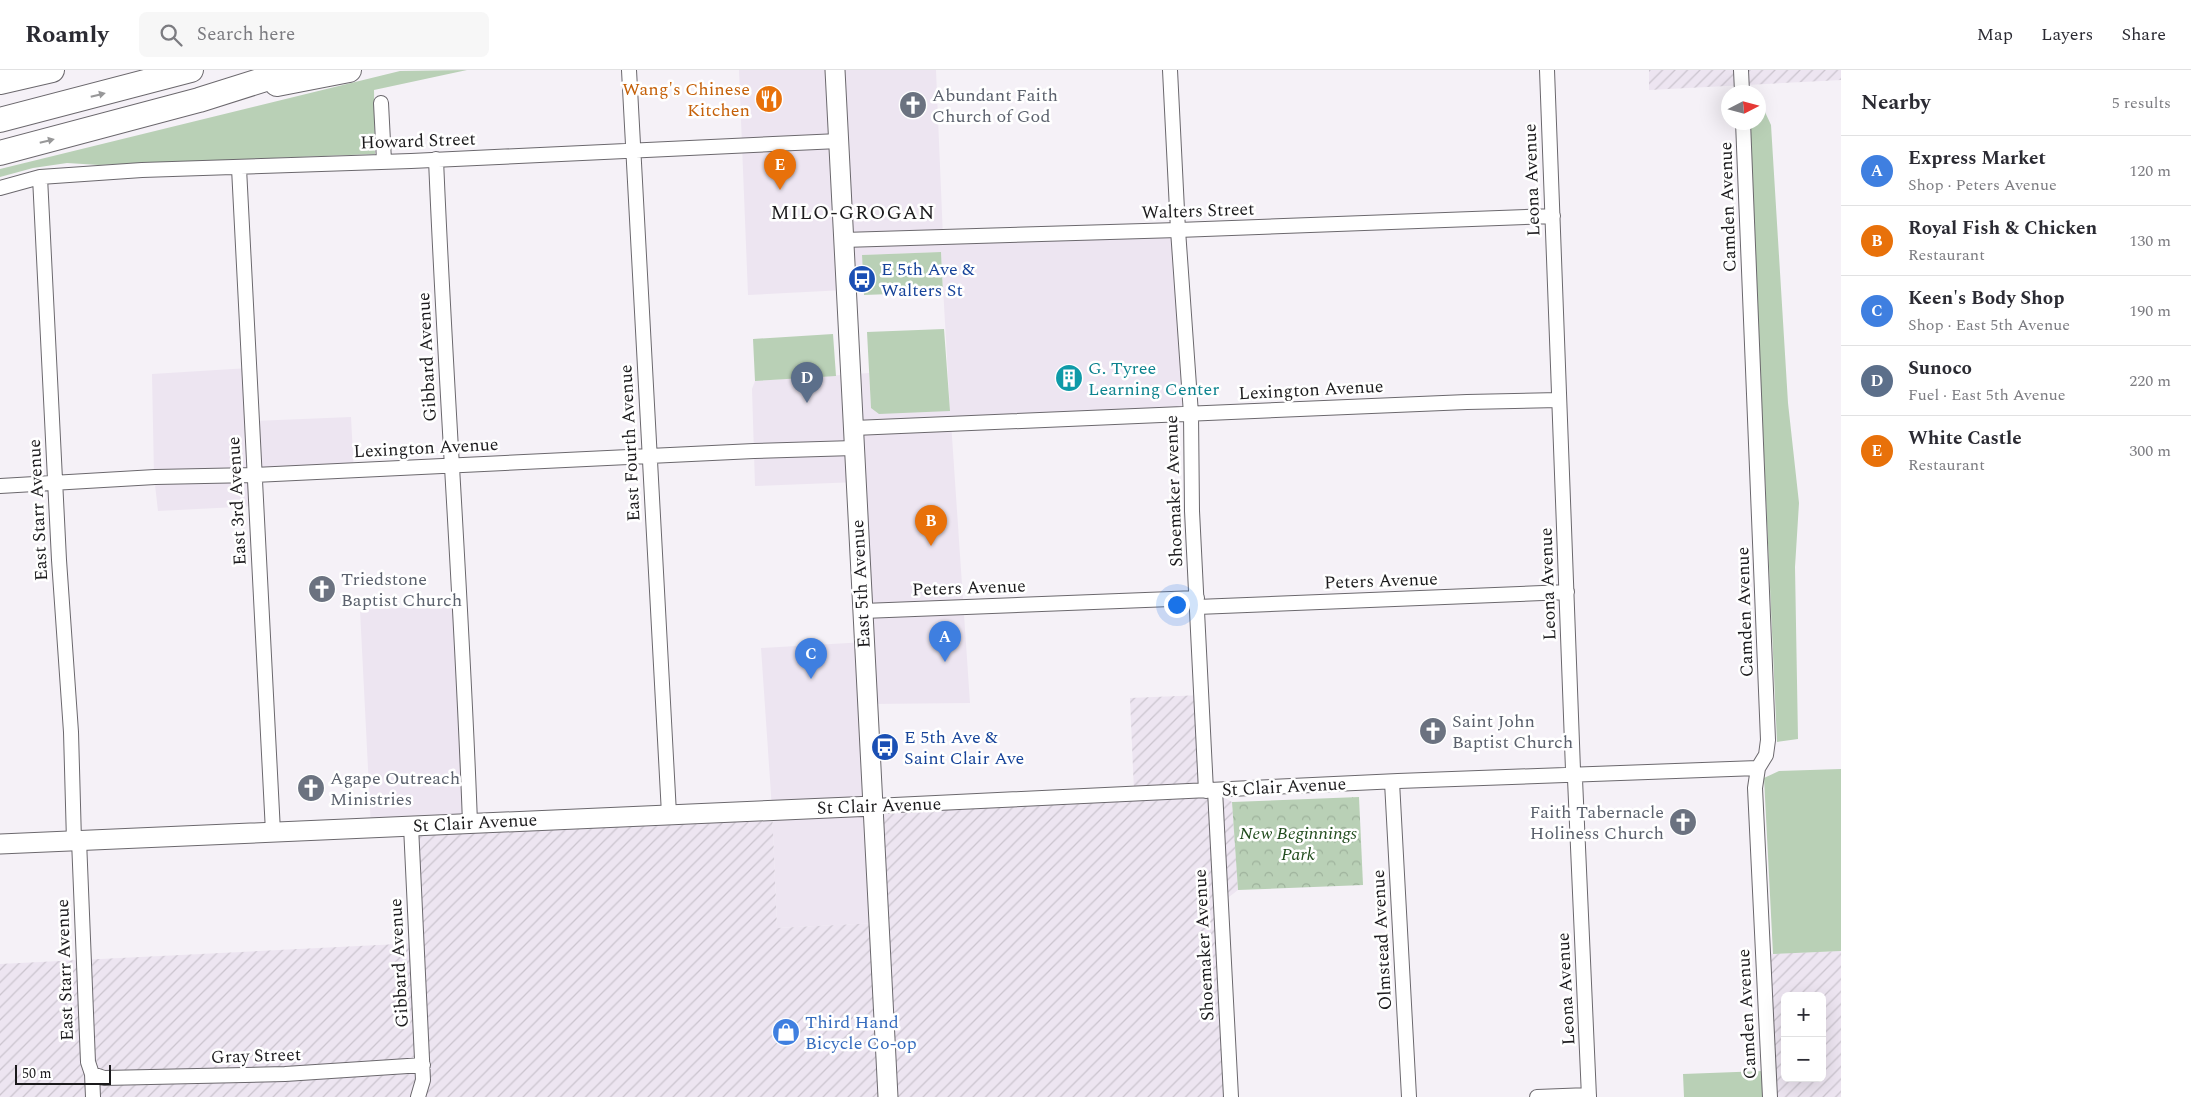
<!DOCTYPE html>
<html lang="en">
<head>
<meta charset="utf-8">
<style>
  body { margin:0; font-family:Spectral,serif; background:#f7f7f7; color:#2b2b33 }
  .controls { position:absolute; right:15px; bottom:15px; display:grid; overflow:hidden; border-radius:8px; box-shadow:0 5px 20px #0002 }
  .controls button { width:45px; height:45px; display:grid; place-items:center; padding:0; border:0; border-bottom:1px solid #e1e1e2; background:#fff; color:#2b2b33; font:25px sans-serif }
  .compass { position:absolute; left:1721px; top:15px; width:45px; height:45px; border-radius:50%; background:#fff; box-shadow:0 5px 20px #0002; rotate:84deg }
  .scale { position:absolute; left:15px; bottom:12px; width:96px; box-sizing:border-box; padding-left:5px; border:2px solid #1b1a1c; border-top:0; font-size:14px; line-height:18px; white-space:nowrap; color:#1b1a1c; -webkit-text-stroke:4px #fff; paint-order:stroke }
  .you { position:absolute; left:1176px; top:534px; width:18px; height:18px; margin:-12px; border:4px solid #fff; border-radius:50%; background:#1a73e8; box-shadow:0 0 0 8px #1a73e833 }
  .badge { display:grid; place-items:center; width:32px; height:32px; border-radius:50%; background:#bb5b17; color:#fff; font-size:16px; font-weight:700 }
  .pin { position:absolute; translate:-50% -41px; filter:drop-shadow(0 1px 2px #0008) }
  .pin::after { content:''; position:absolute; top:26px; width:18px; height:15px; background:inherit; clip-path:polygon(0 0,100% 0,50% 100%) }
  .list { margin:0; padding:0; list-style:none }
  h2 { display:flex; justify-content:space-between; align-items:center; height:65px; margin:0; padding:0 20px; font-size:21px }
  h2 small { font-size:16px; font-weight:400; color:#7c7c81 }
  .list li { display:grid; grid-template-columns:32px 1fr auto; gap:15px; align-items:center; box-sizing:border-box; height:70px; padding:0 20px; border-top:1px solid #e1e1e2 }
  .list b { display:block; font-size:19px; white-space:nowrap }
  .list p { margin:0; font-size:16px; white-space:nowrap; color:#7c7c81 }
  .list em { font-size:16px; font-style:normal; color:#7c7c81 }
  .icon { flex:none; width:28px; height:28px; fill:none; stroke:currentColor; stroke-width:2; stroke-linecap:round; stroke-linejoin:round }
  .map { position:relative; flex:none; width:1841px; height:1027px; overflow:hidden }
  header { display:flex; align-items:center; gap:30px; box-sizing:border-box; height:70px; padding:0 25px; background:#fff; border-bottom:1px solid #e1e1e2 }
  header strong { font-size:24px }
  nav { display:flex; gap:28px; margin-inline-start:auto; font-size:18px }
  .search { width:350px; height:45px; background:#f7f7f7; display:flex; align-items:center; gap:12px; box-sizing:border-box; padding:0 18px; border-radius:8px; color:#7c7c81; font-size:19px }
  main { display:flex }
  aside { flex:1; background:#fff }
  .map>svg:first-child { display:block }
  .built { fill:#ede5f1 }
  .industrial { fill:url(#industrial-furrows); fill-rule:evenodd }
  .grass { fill:#b9d0b6 }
  .park { fill:url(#park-crowns) }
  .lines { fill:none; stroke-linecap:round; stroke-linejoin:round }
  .street-casing { stroke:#6b686d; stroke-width:16 }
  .secondary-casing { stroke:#6b686d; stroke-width:21 }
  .highway-casing { stroke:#6b686d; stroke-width:26 }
  .street { stroke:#fff; stroke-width:14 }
  .secondary { stroke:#fff; stroke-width:19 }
  .highway { stroke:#fff; stroke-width:24 }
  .oneway { fill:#989899 }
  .labels { text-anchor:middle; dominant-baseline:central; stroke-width:5; stroke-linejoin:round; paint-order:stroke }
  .food-label { font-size:18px; fill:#c56008; stroke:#fff; text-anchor:end }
  .worship-label { font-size:18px; fill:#5b616d; stroke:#fff; text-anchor:start }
  .street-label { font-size:18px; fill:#1b1a1c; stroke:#fff }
  .transit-label { font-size:18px; fill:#164399; stroke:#fff; text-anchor:start }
  .culture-label { font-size:18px; fill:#0d838f; stroke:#fff; text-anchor:start }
  .park-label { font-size:18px; font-style:italic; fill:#204b1c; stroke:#fff }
  .shop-label { font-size:18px; fill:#366cbe; stroke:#fff; text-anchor:start }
  .quarter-label { font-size:20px; letter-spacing:1px; fill:#1b1a1c; stroke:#fff }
</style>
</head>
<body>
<header>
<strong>Roamly</strong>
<div class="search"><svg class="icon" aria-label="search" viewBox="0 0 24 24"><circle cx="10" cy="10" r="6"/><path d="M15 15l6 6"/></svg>Search here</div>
<nav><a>Map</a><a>Layers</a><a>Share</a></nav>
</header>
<main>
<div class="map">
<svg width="1841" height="1027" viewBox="0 0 1841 1027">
  <defs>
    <pattern id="industrial-furrows" width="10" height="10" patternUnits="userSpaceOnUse" patternTransform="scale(1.25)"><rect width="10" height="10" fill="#ede5f1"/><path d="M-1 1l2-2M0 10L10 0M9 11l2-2" fill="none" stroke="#cbc4ce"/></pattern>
    <pattern id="park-crowns" width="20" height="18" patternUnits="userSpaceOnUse" patternTransform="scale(1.25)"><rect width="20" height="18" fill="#b9d0b6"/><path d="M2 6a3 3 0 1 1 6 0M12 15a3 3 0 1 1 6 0" fill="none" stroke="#9eb29c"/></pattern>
  </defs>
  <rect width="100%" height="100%" fill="#f5f1f7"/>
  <!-- built -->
  <path class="built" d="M739,0h197l7,168 238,-9 10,185 -240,8 19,281 -100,1 8,219 -101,5 -5,-119 -11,-161 105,-6 -8,-160 -103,4 -3,-97 3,-8 114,-8 2,35 79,3 -9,-159 -79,3 2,34 -116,6z
    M249,298l3,53 99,-4 3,56 -98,6 1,27 -99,5 -4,-35 -2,-102z
    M461,535l8,218 -98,5 -11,-218z"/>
  <!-- industrial -->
  <path class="industrial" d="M1649,0h192v10l-192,10z
    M1203,625l6,94 23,13 6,88 -13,10 9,197h-1234v-133l419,-21 -7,-117 360,-17 5,119 100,-5 -2,-121 259,-10 -4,-94z
    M1841,881v146h-77l1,-143zM1785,926h37v82h-37z"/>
  <!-- grass -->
  <path class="grass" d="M467,0l-93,20 1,64 -276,11 -32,-2 -34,5 -33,9v-8l400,-98z
    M1765,42l6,13 17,278 11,100 -4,64 3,172 -21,3 -28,-619 9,-1 1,-9z
    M941,182l2,40 -79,3 -2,-40z
    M944,259l6,82 -71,3 -8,-6 -4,-76z
    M833,264l3,42 -81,5 -2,-42z
    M1841,699v182l-68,3 -9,-176 15,-7z
    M1763,1001l1,26h-80l-1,-23z"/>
  <!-- park -->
  <path class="park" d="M1359,727l4,88 -125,5 -6,-88z"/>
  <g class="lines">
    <!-- street casing -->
    <g class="street-casing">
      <path id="street" d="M629,0l40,744
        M1170,0l8,160 13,184 1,97 14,280
        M1547,0l26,700 2,9 14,318
        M1741,0l1,22
        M381,33l3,58
        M1743,52l25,618 -2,15 -8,13 -3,20 15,309
        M436,89c9,221 26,442 34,664
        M239,98l34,664
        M40,107l19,383 12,172 3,109
        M0,118l40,-11 102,-7 269,-9 428,-20
        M843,170l335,-10 375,-14
        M854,358l613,-26 92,-2
        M0,416l155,-9 99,-2 500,-24 100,-3
        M1197,537l370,-15
        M863,541l334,-13
        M1392,712l17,315
        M1215,720l16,307
        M874,736l524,-25 360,-13
        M411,756l12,254 -5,17
        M79,770l9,222 4,12 1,23
        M92,1004l12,4 181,-4 138,-9
        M1537,1027l52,-2"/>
    </g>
    <!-- secondary casing -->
    <g class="secondary-casing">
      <path id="secondary" d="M835,0l53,1027
        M0,774l874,-38"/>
    </g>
    <!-- highway casing -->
    <g class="highway-casing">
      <path id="highway" d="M0,12l52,-12
        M277,14l72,-14
        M0,50l191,-50
        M0,83l199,-53 95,-30"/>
    </g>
    <!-- street -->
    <use href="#street" class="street"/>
    <!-- secondary -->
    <use href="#secondary" class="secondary"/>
    <!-- highway -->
    <use href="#highway" class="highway"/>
  </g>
  <!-- one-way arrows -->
  <defs><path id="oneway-solid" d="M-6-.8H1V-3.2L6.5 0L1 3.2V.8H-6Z" transform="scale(1.25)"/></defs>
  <g class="oneway">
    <use href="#oneway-solid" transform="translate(98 25) rotate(-14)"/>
    <use href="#oneway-solid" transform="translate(47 71) rotate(-14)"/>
  </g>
  <!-- icons -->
  <defs>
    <g id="restaurant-disc" transform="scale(1.4375)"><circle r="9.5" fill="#e8710a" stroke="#fff"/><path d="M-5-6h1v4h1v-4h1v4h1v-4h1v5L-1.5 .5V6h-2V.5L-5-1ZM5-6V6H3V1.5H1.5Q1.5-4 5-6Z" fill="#fff"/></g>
    <g id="church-disc" transform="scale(1.4375)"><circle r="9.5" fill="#6b7280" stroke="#fff"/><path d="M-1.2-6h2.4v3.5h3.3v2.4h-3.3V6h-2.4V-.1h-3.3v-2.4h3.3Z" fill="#fff"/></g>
    <g id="bus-disc" transform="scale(1.4375)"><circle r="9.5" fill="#1a4fb4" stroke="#fff"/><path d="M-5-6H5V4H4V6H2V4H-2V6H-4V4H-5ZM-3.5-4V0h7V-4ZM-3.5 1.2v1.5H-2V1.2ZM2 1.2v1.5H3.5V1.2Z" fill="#fff"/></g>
    <g id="building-disc" transform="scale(1.4375)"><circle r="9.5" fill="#0f9aa8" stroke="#fff"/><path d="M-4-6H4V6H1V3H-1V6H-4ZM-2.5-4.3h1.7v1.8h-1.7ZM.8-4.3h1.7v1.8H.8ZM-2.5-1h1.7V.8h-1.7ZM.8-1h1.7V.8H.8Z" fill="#fff"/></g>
    <g id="shop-disc" transform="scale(1.4375)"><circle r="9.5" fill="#3f7fe0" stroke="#fff"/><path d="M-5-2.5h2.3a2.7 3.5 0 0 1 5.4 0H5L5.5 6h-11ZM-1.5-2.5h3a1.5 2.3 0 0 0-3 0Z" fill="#fff"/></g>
  </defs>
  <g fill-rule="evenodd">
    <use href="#restaurant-disc" x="769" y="29"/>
    <use href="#church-disc" x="913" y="35"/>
    <use href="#bus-disc" x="862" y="209"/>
    <use href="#building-disc" x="1069" y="308"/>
    <use href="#church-disc" x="322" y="519"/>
    <use href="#church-disc" x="1433" y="661"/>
    <use href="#bus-disc" x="885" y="677"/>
    <use href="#church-disc" x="311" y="718"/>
    <use href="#church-disc" x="1683" y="752"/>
    <use href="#shop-disc" x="786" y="962"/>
  </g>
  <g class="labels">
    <!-- food labels -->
    <g class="food-label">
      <text x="750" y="19">Wang's Chinese<tspan x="750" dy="21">Kitchen</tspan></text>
    </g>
    <!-- worship labels -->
    <g class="worship-label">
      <text x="932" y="25">Abundant Faith<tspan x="932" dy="21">Church of God</tspan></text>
      <text x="341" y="509">Triedstone<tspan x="341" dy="21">Baptist Church</tspan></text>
      <text x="1452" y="651">Saint John<tspan x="1452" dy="21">Baptist Church</tspan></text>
      <text x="330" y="708">Agape Outreach<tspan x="330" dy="21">Ministries</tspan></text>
      <text x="1664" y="742" text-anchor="end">Faith Tabernacle<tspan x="1664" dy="21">Holiness Church</tspan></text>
    </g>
    <!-- street labels -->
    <g class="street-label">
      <text transform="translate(418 71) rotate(-2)">Howard Street</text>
      <text transform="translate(1532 110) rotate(-92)">Leona Avenue</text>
      <text transform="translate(1728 137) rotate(-92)">Camden Avenue</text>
      <text transform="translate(1198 141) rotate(-2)">Walters Street</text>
      <text transform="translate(427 287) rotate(-93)">Gibbard Avenue</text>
      <text transform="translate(1311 320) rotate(-3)">Lexington Avenue</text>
      <text transform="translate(630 373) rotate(-93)">East Fourth Avenue</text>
      <text transform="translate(426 378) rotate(-3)">Lexington Avenue</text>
      <text transform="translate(1174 421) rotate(-92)">Shoemaker Avenue</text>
      <text transform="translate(237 431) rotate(-93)">East 3rd Avenue</text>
      <text transform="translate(38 440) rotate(-93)">East Starr Avenue</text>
      <text transform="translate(1381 511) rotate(-2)">Peters Avenue</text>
      <text transform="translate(861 514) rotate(-93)">East 5th Avenue</text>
      <text transform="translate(1548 514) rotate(-92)">Leona Avenue</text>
      <text transform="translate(969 518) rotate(-2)">Peters Avenue</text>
      <text transform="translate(1745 542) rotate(-92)">Camden Avenue</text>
      <text transform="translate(1284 717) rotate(-3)">St Clair Avenue</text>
      <text transform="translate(879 736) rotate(-2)">St Clair Avenue</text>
      <text transform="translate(475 753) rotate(-3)">St Clair Avenue</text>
      <text transform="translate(1382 870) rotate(-93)">Olmstead Avenue</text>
      <text transform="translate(1204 875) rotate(-93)">Shoemaker Avenue</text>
      <text transform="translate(399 893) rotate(-93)">Gibbard Avenue</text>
      <text transform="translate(65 900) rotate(-92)">East Starr Avenue</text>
      <text transform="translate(1566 919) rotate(-93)">Leona Avenue</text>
      <text transform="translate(1747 944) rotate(-93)">Camden Avenue</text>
      <text transform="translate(256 986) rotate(-2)">Gray Street</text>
    </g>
    <!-- transit labels -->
    <g class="transit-label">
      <text x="881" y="199">E 5th Ave &amp;<tspan x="881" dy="21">Walters St</tspan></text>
      <text x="904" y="667">E 5th Ave &amp;<tspan x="904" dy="21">Saint Clair Ave</tspan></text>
    </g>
    <!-- culture labels -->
    <g class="culture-label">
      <text x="1088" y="298">G. Tyree<tspan x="1088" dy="21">Learning Center</tspan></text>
    </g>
    <!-- park labels -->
    <g class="park-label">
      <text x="1298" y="763">New Beginnings<tspan x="1298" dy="21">Park</tspan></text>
    </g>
    <!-- shop labels -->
    <g class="shop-label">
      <text x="805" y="952">Third Hand<tspan x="805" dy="21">Bicycle Co-op</tspan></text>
    </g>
    <!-- quarter labels -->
    <g class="quarter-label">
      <text x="853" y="143">MILO-GROGAN</text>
    </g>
  </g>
</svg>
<div class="controls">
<button>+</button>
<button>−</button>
</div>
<svg class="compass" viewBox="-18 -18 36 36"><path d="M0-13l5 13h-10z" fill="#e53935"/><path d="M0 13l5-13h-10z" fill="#7c7c81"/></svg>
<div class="scale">50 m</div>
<div class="you"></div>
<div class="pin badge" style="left:945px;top:592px;background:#3f7fe0">A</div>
<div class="pin badge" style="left:931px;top:476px;background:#e8710a">B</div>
<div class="pin badge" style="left:811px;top:609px;background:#3f7fe0">C</div>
<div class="pin badge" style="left:807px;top:333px;background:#5c6f8a">D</div>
<div class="pin badge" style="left:780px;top:120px;background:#e8710a">E</div>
</div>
<aside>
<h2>Nearby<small>5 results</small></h2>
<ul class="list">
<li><span class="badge" style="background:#3f7fe0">A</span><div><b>Express Market</b><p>Shop · Peters Avenue</p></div><em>120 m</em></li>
<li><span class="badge" style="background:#e8710a">B</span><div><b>Royal Fish &amp; Chicken</b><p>Restaurant</p></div><em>130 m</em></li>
<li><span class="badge" style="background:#3f7fe0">C</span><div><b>Keen's Body Shop</b><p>Shop · East 5th Avenue</p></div><em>190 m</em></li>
<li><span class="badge" style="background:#5c6f8a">D</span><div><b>Sunoco</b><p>Fuel · East 5th Avenue</p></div><em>220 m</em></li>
<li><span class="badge" style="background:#e8710a">E</span><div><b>White Castle</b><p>Restaurant</p></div><em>300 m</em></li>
</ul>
</aside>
</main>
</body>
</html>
